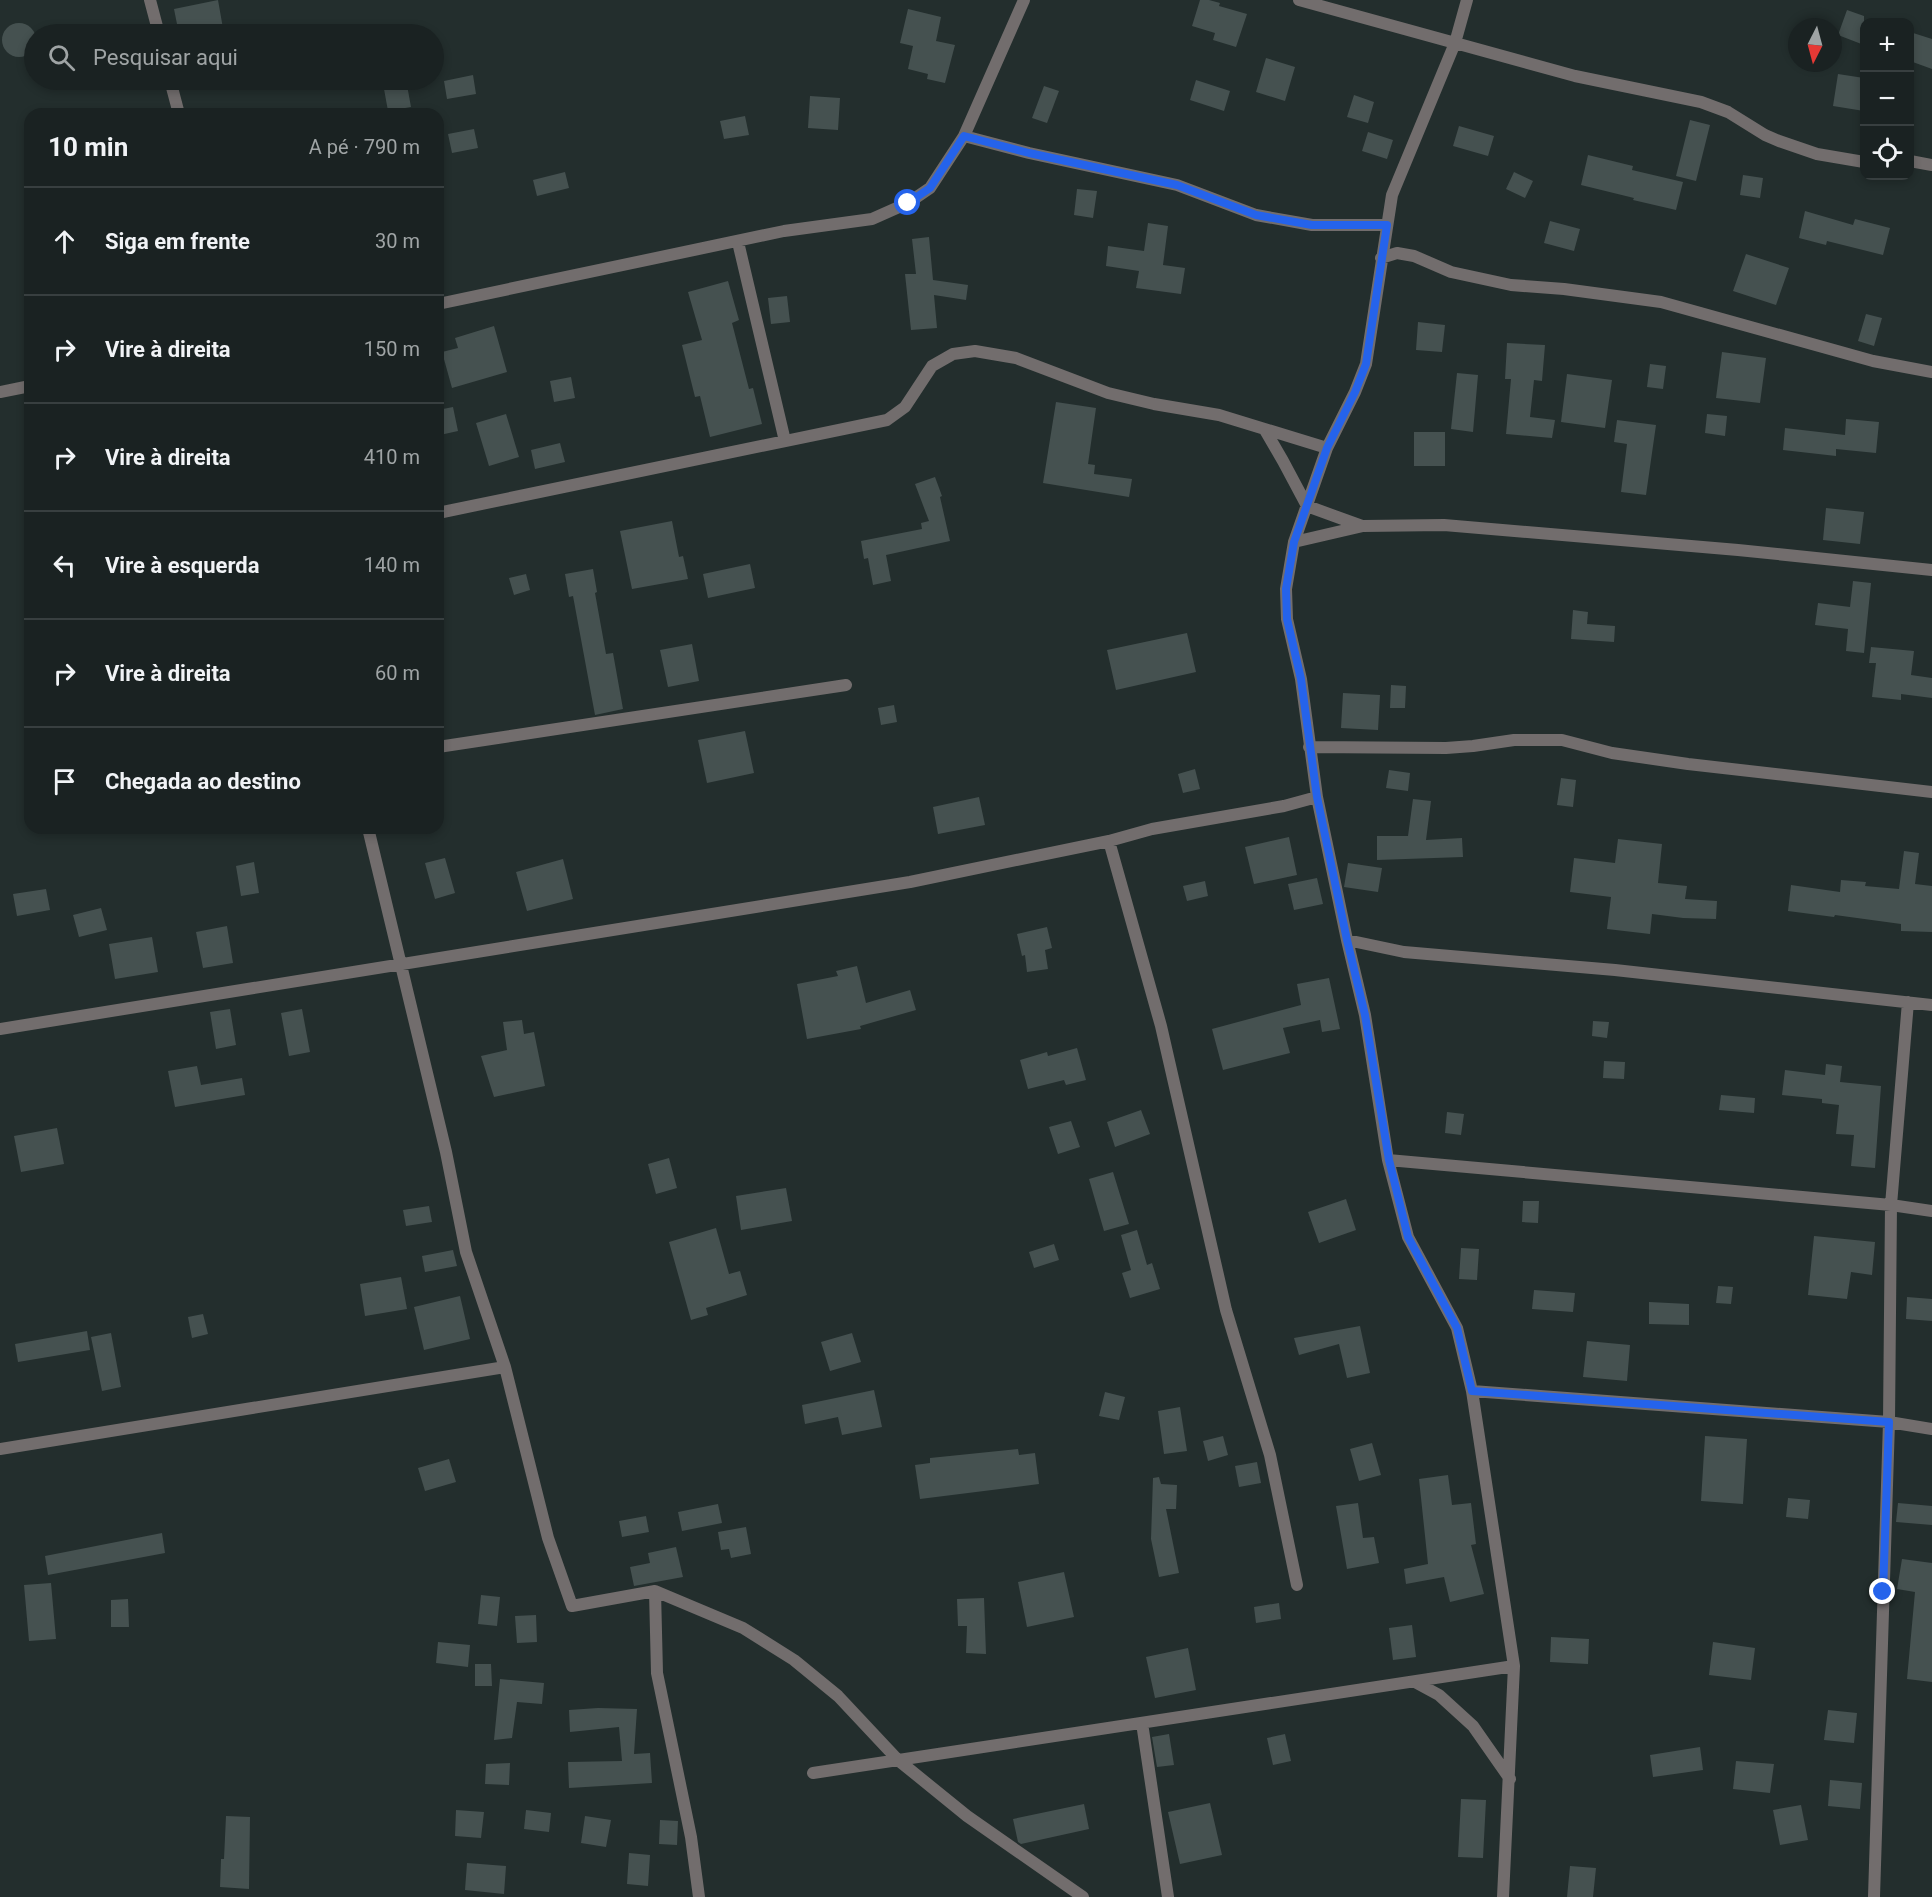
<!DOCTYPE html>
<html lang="pt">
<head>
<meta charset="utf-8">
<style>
  body { margin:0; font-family:Roboto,sans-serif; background:#272f2f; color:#f1f3f6 }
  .controls { position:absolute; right:18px; top:18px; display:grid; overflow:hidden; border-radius:12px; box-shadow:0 3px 9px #0003 }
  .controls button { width:54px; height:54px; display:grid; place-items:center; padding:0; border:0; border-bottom:2px solid #383f40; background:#1a2222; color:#f1f3f6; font:30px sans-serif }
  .compass { position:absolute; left:1788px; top:18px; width:54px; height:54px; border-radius:50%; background:#1a2222; box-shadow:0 3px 9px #0003; rotate:186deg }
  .stop { position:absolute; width:18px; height:18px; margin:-14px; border:4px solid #2563eb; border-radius:50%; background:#fff }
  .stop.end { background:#2563eb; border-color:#fff; box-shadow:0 2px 6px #0008 }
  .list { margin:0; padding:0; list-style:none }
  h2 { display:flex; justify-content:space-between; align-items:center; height:78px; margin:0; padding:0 24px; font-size:26px }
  h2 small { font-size:20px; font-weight:400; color:#9fa4a5 }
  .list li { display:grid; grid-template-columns:39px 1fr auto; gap:18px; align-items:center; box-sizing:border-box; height:108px; padding:0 24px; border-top:2px solid #383f40 }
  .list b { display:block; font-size:22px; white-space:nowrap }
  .list em { font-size:20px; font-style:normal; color:#9fa4a5 }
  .icon { flex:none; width:33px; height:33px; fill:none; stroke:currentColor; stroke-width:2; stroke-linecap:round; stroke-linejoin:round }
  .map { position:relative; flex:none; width:1932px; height:1897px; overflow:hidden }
  .search { position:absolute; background:#1a2222; box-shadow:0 3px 9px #0003; left:24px; top:24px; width:420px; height:66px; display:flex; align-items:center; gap:15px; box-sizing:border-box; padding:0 21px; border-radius:33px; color:#9fa4a5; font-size:22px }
  .panel { position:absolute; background:#1a2222; box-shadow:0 3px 9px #0003; left:24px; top:108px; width:420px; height:726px; border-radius:18px }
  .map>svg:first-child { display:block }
  .building { fill:#455150 }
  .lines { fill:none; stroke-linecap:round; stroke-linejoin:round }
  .street { stroke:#726d6d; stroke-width:12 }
  .route { stroke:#2563eb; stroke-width:8 }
</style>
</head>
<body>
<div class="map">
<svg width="1932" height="1897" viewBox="0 0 1932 1897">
  <rect width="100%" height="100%" fill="#232e2d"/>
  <!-- building -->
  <path class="building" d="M218,0l6,34h-45l-5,-25z
    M1200,0h9l11,3 -1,3 28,8 -11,33 -23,-7 2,-7 -23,-7z
    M908,9l33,8 -5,24 19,4 -10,38 -18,-4 1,-5 -20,-5 5,-23 -13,-3z
    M1847,10l17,6v29l-26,-10z
    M2 40a17 17 0 1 1 34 0a17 17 0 1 1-34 0Z
    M1910,32l22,7v30l-22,-8z
    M1266,58l29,9 -10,34 -29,-9z
    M1838,74l26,4v33l-31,-5z
    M473,75l3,19 -29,5 -3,-18z
    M1196,80l34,11 -6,20 -34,-11z
    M407,85l4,22 -23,4 -4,-22z
    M1044,86l15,5 -12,32 -15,-5z
    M1354,95l20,7 -6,21 -21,-6z
    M810,96l30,2 -2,32 -30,-2z
    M745,116l4,19 -25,4 -4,-18z
    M1690,120l20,5 -14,56 -20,-5z
    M1459,126l35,10 -6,20 -35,-10z
    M474,129l4,19 -26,5 -4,-19z
    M1368,132l25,8 -6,19 -25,-8z
    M1588,155l45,11 -1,4 51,12 -7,28 -43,-10 1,-2 -53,-13z
    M565,172l4,16 -32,8 -4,-16z
    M1514,172l19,9 -8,17 -19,-9z
    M1743,175l20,3 -3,20 -20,-3z
    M1077,189l20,2 -4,27 -19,-3z
    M1805,211l48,14 2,-6 35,9 -7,27 -56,-14 -1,4 -27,-7z
    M1550,221l30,8 -6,22 -30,-8z
    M1148,223l20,3 -5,39 22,3 -4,26 -45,-6 3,-17 -33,-5 2,-20 36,5z
    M929,237l4,43 35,5 -2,15 -32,-5 3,33 -26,2 -6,-56h11l-4,-35z
    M1746,254l43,14 -13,37 -43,-14z
    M728,281l11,39 -7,3 17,66 4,-1 9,36 -52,13 -10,-41 -5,1 -13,-52 20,-5 -14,-48z
    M787,296l3,26 -19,2 -3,-26z
    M1866,314l16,4 -8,28 -16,-5z
    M1418,322l27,3 -3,27 -26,-2z
    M494,326l13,46 -55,16 -10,-36 16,-4 -3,-10z
    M1507,343l38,2 -3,36 -8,-1 -4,37 25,3 -3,18 -46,-4 5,-55h-6z
    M1722,352l44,6 -6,45 -44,-5z
    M1650,364l16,2 -3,23 -16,-2z
    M1457,373l21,2 -5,57 -22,-3z
    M1567,374l45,6 -7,48 -44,-6z
    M571,377l4,21 -21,4 -4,-21z
    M1056,402l40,6 -8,56 7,1 -1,9 38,5 -3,18 -86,-14z
    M453,407l5,24 -18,4 -2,-25z
    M506,414l13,43 -30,9 -13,-43z
    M1707,414l20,2 -2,20 -20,-3z
    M1846,419l33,3 -3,31 -40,-4v7l-53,-6 2,-22 60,7z
    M1617,420l39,5 -10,70 -25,-3 6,-48 -13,-2z
    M1414,432h31v34h-31z
    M560,443l5,19 -30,7 -4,-19z
    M935,477l7,19 -2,1 10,44 -64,14 5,26 -18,4 -5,-27 -4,1 -3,-18 61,-12 -1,-6 8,-2 -14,-37z
    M1826,508l38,4 -4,32 -37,-4z
    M672,521l7,36 4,-1 5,23 -56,10 -12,-58z
    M750,564l5,24 -47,10 -5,-24z
    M593,569l4,23 -2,1 11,61 7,-1 10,56 -28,6 -22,-119 -4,1 -4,-23z
    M526,574l4,16 -16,5 -5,-17z
    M1853,581l18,2 -7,70 -18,-2 2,-22 -33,-4 3,-22 32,4z
    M1573,610l15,2 -1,12 28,2 -1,16 -43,-3z
    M1187,633l9,39 -80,18 -9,-40z
    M692,644l7,37 -31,6 -8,-37z
    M1871,647l43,4 -3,24 21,3v20l-31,-4v6l-29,-3 4,-34h-7z
    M1391,685l15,1 -1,22h-15z
    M1343,693l37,2 -2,35 -37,-2z
    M894,705l3,17 -16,3 -3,-17z
    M745,731l9,42 -47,10 -9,-43z
    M1195,769l5,20 -17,4 -5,-19z
    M1389,770l21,3 -2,18 -22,-3z
    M1561,778l15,2 -3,27 -16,-2z
    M979,797l6,28 -47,9 -5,-27z
    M1413,799l18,2 -5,39 36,-2 1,19 -86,3v-24h31z
    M1289,837l8,38 -43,9 -9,-37z
    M1618,839l44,5 -4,39 29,3 -2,13 32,2 -1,18 -33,-1 -31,-4 -2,20 -43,-5 4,-32 -41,-5 4,-34 41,5z
    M1904,851l15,2 -4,31 17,2v46l-31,-1v-7l-66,-9 -1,2 -46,-6 3,-26 49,7 1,-12 25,2 -1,4 34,3z
    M445,858l10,35 -20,6 -10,-36z
    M563,859l10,40 -46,12 -11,-39z
    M254,862l5,31 -18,3 -5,-30z
    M1348,863l34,5 -4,24 -34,-5z
    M1317,878l6,26 -29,6 -6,-26z
    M1205,881l3,15 -21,5 -4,-15z
    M46,889l4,21 -33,6 -4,-22z
    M101,908l6,22 -28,7 -6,-22z
    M227,926l6,37 -30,5 -7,-36z
    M1047,927l5,21 -7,2 3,19 -21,3 -2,-17 -3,1 -5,-22z
    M152,937l6,35 -43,7 -6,-35z
    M857,966l9,37 44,-13 6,20 -56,16 1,3 -54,10 -10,-55 41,-8 -2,-5z
    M1329,978l11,51 -18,3 -2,-12 -37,8 7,25 -67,17 -11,-41 89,-24 -4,-21z
    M230,1009l6,36 -20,4 -6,-37z
    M302,1009l8,43 -21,4 -8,-43z
    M522,1020l2,14 10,-2 11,54 -51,11 -13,-41 26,-6 -4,-28z
    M1593,1021l16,1 -2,16 -15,-2z
    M1077,1048l9,32 -20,5 -2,-5 -36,9 -8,-29 27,-8 1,4z
    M1604,1061l21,1 -1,17 -21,-1z
    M1826,1064l16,2 -2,16 41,4 -6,82 -24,-2 3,-31 -18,-1 3,-29 -17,-2v-4l-40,-4 3,-25 40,5z
    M197,1066l4,19 41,-7 3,17 -70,12 -7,-36z
    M1721,1095l34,3 -1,15 -35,-3z
    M1141,1110l9,24 -35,13 -8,-25z
    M1447,1112l17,2 -3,21 -16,-2z
    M1071,1121l9,26 -22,7 -9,-27z
    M57,1128l7,36 -43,8 -7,-36z
    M669,1158l8,30 -21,6 -8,-30z
    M1113,1172l16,52 -25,7 -15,-52z
    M786,1188l6,33 -51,9 -5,-34z
    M1346,1199l10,31 -37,13 -11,-31z
    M1523,1201h16l-1,22 -16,-1z
    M429,1206l3,16 -26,4 -3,-16z
    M716,1228l13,46 11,-3 7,24 -41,13 2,7 -17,5 -22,-78z
    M1137,1230l10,35 5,-2 8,26 -30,9 -8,-25 9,-3 -10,-35z
    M1814,1236l61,6 -3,33 -21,-3 -4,27 -39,-4z
    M1054,1244l5,16 -25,8 -5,-16z
    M1461,1248l18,1 -2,31 -18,-1z
    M453,1250l4,16 -32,6 -3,-16z
    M401,1277l6,32 -42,7 -5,-32z
    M1718,1286l15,1 -2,17 -15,-1z
    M1534,1290l41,3 -2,19 -41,-3z
    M460,1296l10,43 -46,11 -10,-43z
    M1907,1297l25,2v22l-26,-2z
    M1649,1302l40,2v21l-40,-1z
    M203,1314l5,20 -16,4 -4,-21z
    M1360,1326l10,47 -23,5 -8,-34 -40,11 -5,-17z
    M87,1331l3,19 -72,12 -3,-18z
    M111,1333l10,54 -19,4 -11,-54z
    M852,1333l9,29 -31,9 -9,-29z
    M1587,1341l43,4 -3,36 -44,-4z
    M874,1390l8,37 -40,8 -4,-18 -33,7 -3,-19z
    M1105,1392l20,5 -6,23 -20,-4z
    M1180,1407l7,44 -23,3 -6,-43z
    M1223,1436l5,19 -20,6 -5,-20z
    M1705,1436l42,3 -4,65 -42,-3z
    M1372,1443l9,32 -22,6 -9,-32z
    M1018,1449l1,6 16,-2 4,31 -119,15 -5,-34 15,-2v-5z
    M449,1459l7,23 -31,9 -7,-23z
    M1257,1462l4,21 -22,4 -4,-21z
    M1448,1475l4,30 19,-2 5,41 -5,1 13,49 -34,8 -6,-25 -38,7 -2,-15 24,-5 -9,-85z
    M1159,1477l2,7 16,1 -1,24h-10l13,64 -20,4 -8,-38 2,-61z
    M1788,1498l22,2 -2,19 -22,-2z
    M1358,1503l5,35 11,-1 5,26 -32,6 -11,-63z
    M1898,1503l34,3v19l-36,-3z
    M718,1504l4,19 -40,8 -4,-19z
    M646,1516l3,16 -27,5 -3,-16z
    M746,1527l5,27 -20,4 -2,-9 -8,1 -3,-18z
    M162,1533l3,20 -117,22 -3,-19z
    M676,1547l7,30 -49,9 -4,-19 20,-4 -2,-10z
    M1902,1559l30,4v119l-25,-3 8,-87 -18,-3z
    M1064,1572l10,45 -47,10 -9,-45z
    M51,1583l5,56 -27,2 -5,-56z
    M481,1595l19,2 -3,29 -19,-2z
    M984,1598l2,56 -20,-1 1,-27h-9l-1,-27z
    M128,1599l1,28h-18v-27z
    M1279,1603l2,16 -25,4 -2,-16z
    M536,1615l1,27 -20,1 -2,-27z
    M1412,1625l4,32 -23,3 -4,-32z
    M1551,1637l38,2 -1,25 -38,-2z
    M438,1642l32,3 -2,22 -32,-4z
    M1713,1642l42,6 -4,32 -42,-5z
    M1188,1648l8,42 -41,8 -9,-41z
    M475,1664h16l1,22h-17z
    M500,1679l44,4 -2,21 -25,-2 -5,36 -18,2z
    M598,1708l39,1 -3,45 16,-1 2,30 -83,5 -1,-26 54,-1 -3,-34 -49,5 -1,-22z
    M1828,1710l29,3 -3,30 -30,-3z
    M1169,1734l5,31 -17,2 -5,-30z
    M1285,1734l6,27 -18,4 -6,-27z
    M1700,1747l3,23 -50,7 -3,-22z
    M1736,1761l38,3 -4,29 -37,-4z
    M510,1763l-1,22 -24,-1 1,-20z
    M1830,1780l32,3 -2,26 -32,-3z
    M1461,1799l25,1 -3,58 -25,-1z
    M1210,1803l12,52 -42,9 -12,-52z
    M1084,1804l5,25 -68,15 -3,-2 -5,-23z
    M1801,1805l7,35 -28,5 -7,-35z
    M456,1810l28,2 -3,26 -26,-2z
    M526,1810l25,3 -2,19 -25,-3z
    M226,1816l24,1 -1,72 -29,-2 1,-28h3z
    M585,1816l26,4 -5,27 -25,-4z
    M660,1820l18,1 -1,24 -18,-1z
    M629,1853l21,2 -2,31 -21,-2z
    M467,1863l39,3 -2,28 -39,-4z
    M1570,1866l26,2 -3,29h-26z"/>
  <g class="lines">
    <!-- street -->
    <path class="street" d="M150,0l9,34
      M1299,0l276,76 126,26 27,10 37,23 14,6 38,13 47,8
      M170,80l9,34
      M964,136l60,-136
      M1910,161l22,4
      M738,242l47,199
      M1381,258l16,-5 17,3 37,16 60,13 53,4 97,13 212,59 59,11
      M438,304l346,-73 88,-12 36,-16 22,-15 34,-52 65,17 148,32 79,30 56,10h75
      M0,392l30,-6
      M1265,430l18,31 24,45 55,20
      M438,513l449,-93 18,-13 27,-41 21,-12 22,-3 41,7 92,35 46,11 65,11 108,33
      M1294,542l69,-16 81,-1 294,25 194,20
      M438,747l408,-62
      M1309,747l137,1 27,-2 41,-6h48l50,13 76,11 244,28
      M1317,797l30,143 18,75 23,145
      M368,828l78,324 20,100 39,115 43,171 24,68 83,-15 88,37 51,32 44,36 60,64 69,56 116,81
      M1109,841l52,185 65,284 44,145 27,130
      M1347,940l57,12 211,18 317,35
      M0,1029l910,-147 199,-41 43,-12 132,-23 33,-9 -16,-118 -14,-60 -1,-30 8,-47 33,-94 28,-56 11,-28 26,-169 63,-152 12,-43
      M1472,1391l417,31 43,7
      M0,1449l505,-82
      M655,1591l2,82 34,164 8,60
      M1415,1682l24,13 34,31 37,53
      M1142,1723l26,174
      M813,1773l701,-107
      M1503,1897l11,-231 -42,-275 -15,-63 -49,-91 -20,-77 503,45 41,6
      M1874,1897l15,-475 2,-217 17,-203"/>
  </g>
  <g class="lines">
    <!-- route -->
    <path class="route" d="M908,203l22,-15 34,-52 65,17 148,32 79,30 56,10h75l-21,139 -11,28 -28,56 -33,94 -8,47 1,30 14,60 16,118 30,143 18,75 24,145 19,77 49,91 15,63 417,31 -6,170"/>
  </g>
</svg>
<div class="controls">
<button>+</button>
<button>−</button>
<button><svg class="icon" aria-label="locate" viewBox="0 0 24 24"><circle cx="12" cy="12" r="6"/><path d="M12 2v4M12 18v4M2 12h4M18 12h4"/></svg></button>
</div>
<svg class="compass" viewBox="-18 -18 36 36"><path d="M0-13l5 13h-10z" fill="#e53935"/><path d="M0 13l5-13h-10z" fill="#9fa4a5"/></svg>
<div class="stop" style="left:908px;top:203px"></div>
<div class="stop end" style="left:1883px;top:1592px"></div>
<div class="search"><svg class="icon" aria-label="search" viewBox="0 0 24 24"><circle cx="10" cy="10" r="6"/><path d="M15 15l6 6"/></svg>Pesquisar aqui</div>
<section class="panel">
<h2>10 min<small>A pé · 790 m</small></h2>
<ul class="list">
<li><svg class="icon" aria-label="ahead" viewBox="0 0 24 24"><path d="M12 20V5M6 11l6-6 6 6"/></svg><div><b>Siga em frente</b></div><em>30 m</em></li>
<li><svg class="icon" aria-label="right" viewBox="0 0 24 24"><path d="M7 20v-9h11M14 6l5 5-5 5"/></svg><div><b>Vire à direita</b></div><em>150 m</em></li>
<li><svg class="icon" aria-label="right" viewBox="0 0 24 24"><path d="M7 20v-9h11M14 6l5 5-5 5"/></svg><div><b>Vire à direita</b></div><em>410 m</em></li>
<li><svg class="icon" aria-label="left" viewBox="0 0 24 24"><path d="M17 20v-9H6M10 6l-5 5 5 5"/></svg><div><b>Vire à esquerda</b></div><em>140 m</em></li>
<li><svg class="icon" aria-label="right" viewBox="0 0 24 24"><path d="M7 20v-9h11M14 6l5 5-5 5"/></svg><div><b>Vire à direita</b></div><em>60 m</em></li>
<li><svg class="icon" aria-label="arrive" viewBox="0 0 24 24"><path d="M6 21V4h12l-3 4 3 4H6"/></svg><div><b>Chegada ao destino</b></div></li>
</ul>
</section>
</div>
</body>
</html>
